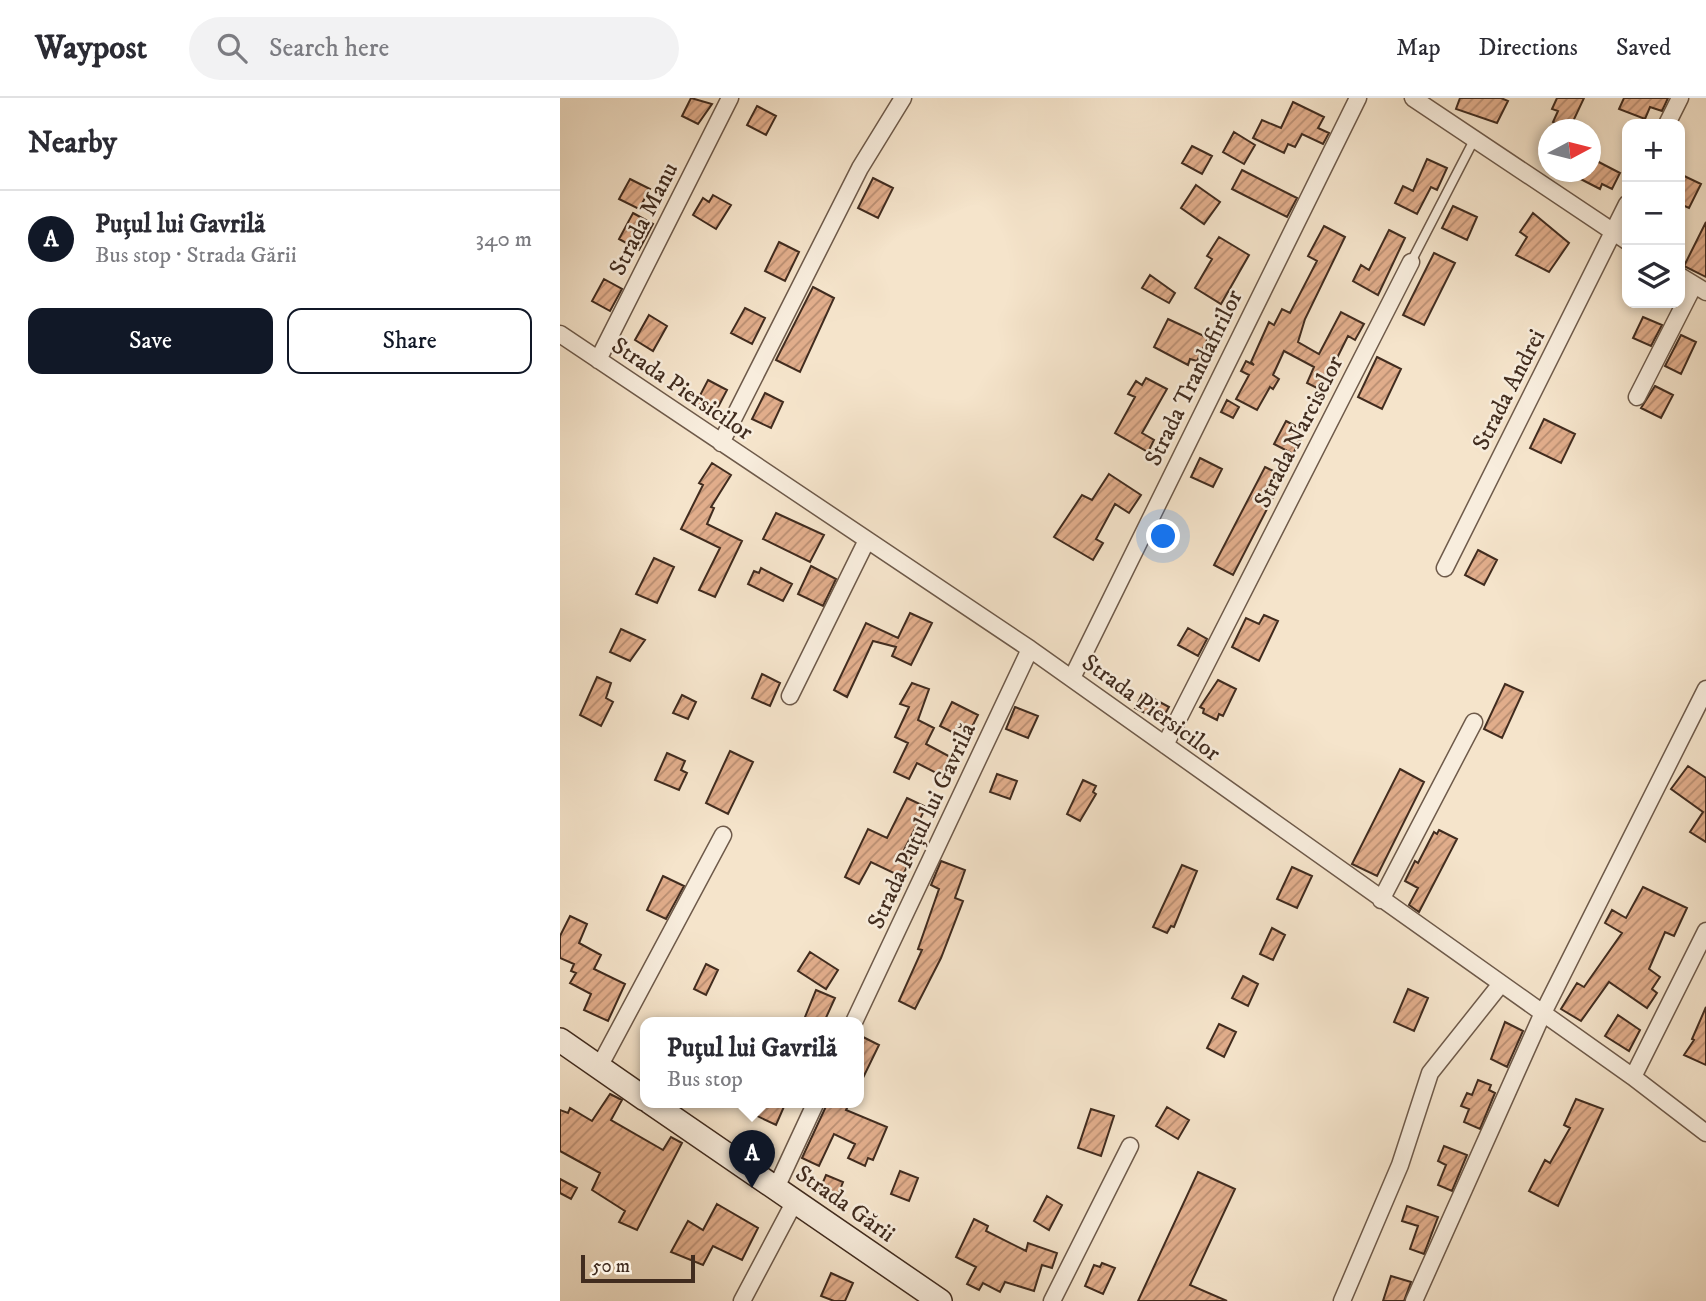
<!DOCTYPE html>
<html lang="en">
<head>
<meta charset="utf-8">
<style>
  body { margin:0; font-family:"IM FELL DW Pica",serif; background:#f2f2f3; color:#2b2b33 }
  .controls { position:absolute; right:21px; top:21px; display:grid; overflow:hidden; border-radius:14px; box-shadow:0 4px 10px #0003 }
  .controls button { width:63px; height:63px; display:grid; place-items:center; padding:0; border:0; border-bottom:2px solid #e1e1e2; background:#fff; color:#2b2b33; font:35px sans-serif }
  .compass { position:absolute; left:978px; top:21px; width:63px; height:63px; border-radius:50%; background:#fff; box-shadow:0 4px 10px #0003; rotate:83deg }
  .scale { position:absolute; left:21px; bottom:18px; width:114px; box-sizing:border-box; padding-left:7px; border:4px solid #412c1f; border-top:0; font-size:19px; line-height:24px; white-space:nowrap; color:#412c1f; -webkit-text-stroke:5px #f8eddd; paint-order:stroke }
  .you { position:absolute; left:604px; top:439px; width:24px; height:24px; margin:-18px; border:5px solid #fff; border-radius:50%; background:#1a73e8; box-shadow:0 0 0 10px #1a73e833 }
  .badge { display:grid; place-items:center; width:46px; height:46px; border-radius:50%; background:#111827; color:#fff; font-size:23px; font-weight:700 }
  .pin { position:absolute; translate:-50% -58px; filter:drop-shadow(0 2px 4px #0008) }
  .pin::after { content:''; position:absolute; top:37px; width:24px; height:21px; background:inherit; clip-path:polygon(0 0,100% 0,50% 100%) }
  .popup { position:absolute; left:80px; top:919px; width:224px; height:91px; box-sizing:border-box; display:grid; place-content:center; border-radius:14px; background:#fff; filter:drop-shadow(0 2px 5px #0005); font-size:23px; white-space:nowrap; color:#7c7c81 }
  .popup b { font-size:26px; color:#2b2b33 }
  .popup::after { content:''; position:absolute; left:50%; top:100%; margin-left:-14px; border:14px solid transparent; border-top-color:#fff }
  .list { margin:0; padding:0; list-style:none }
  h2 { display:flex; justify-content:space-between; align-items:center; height:91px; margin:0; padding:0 28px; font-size:30px }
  h2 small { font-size:23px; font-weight:400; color:#7c7c81 }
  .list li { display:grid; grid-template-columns:46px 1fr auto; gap:21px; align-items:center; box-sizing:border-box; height:98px; padding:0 28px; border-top:2px solid #e1e1e2 }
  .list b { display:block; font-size:26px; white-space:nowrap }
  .list p { margin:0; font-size:23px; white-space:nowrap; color:#7c7c81 }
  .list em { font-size:23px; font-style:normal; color:#7c7c81 }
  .actions { display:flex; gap:14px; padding:21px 28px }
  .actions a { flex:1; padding:16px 0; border:2px solid #111827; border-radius:14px; text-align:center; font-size:24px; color:#111827 }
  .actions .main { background:#111827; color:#fff }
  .icon { flex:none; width:38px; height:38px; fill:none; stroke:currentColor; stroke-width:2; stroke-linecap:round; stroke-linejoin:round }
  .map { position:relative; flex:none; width:1146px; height:1203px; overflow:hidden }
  header { display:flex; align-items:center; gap:42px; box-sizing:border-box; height:98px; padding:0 35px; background:#fff; border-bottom:2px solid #e1e1e2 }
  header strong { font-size:33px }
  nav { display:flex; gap:38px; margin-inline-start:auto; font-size:24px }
  .search { width:490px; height:63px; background:#f2f2f3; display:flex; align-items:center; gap:18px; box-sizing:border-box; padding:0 24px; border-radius:38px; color:#7c7c81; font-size:26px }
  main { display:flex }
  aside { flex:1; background:#fff }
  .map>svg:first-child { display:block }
  .building { fill:url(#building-hatch); stroke:#412c1f; stroke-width:2 }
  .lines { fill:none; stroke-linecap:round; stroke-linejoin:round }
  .lane-casing { stroke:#6e5a4a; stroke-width:11 }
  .street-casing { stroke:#6e5a4a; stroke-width:19 }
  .secondary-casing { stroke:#412c1f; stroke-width:26 }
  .lane { stroke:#f8eddd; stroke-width:8 }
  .street { stroke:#f8eddd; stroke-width:16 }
  .secondary { stroke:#f8eddd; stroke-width:23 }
  .labels { text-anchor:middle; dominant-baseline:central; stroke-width:5; stroke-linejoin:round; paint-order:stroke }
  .street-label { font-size:24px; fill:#412c1f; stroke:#f8eddd }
</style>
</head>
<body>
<header>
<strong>Waypost</strong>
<div class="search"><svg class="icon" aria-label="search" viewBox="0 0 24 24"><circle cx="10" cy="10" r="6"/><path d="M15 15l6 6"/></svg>Search here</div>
<nav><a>Map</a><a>Directions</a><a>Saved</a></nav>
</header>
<main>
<aside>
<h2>Nearby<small></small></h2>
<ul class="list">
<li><span class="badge">A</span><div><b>Puțul lui Gavrilă</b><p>Bus stop · Strada Gării</p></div><em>340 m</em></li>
</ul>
<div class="actions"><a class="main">Save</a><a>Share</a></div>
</aside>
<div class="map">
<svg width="1146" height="1203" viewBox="0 0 1146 1203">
  <defs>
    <pattern id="building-hatch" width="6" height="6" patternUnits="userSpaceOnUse" patternTransform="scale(1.75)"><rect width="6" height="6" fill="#e1ad8b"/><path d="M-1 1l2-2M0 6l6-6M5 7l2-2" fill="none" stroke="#b88d71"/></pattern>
  </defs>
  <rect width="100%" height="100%" fill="#f5e4cb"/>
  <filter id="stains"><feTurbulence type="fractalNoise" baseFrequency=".00286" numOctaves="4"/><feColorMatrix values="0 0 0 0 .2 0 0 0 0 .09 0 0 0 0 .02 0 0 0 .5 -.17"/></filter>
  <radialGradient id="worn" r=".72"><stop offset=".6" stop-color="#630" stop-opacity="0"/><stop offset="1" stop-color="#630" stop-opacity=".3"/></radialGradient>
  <!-- building -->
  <path class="building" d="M131,0l21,6 -14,20 -16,-8z
    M900,0h41l7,3 -11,22 -41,-14z
    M997,0h27l-15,32 -16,-8 5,-11 -6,-2z
    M1064,0h44l-6,13 -12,-4 -5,12 -26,-10z
    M733,4l31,15 -6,11 11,5 -6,11 -21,-10 -7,13 -7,-3 -4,9 -31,-15 9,-18 19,8z
    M197,8l19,10 -10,19 -19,-10z
    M674,34l21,13 -11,19 -21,-12z
    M632,48l20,10 -10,18 -20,-11z
    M1031,60l29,15 -8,16 -10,-5 -2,5 -33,-17h24z
    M867,61l20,9 -10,22 -6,-3 -14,27 -22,-11 8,-17 10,5z
    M682,72l55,28 -10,19 -55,-28z
    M1120,76l21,10 -12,24 -9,-4z
    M313,80l20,10 -15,30 -20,-10z
    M70,81l20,10 -11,20 -20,-10z
    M636,87l24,17 -16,22 -23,-16z
    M153,97l18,10 -15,24 -23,-14 10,-17 6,4z
    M893,108l24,11 -10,23 -25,-12z
    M73,115l20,11 -14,26 -20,-11z
    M973,115l36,30 -20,29 -33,-17 11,-18 -7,-5z
    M1146,124v55l-22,-11z
    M764,128l21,11 -40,82 -7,23 21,12 22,-42 23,12 -9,16 -7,-4 -18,36 4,2 -9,18 -18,-9 7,-16 -30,-16 -11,24 6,4 -6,10 -3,-2 -13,23 -21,-11 13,-24 -8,-4 5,-10 8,4 -3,-3 18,-40 5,3 8,-16 8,4 27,-52 -9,-5z
    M829,132l16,8 -27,57 -25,-14 8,-16 8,5z
    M659,139l30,18 -28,49 -26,-16 17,-29 -5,-3z
    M219,144l20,10 -14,29 -20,-10z
    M874,155l21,10 -31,62 -21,-10z
    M590,177l25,18 -6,10 -27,-15z
    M44,181l18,10 -12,22 -18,-10z
    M253,189l21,11 -34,74 -24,-12z
    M185,210l20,10 -13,26 -21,-11z
    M89,217l18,11 -14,25 -18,-11z
    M1083,219l19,8 -11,21 -18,-8z
    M608,221l40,19 -11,23 -7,-2 -2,6 -34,-18z
    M1121,237l15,7 -15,32 -16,-8z
    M817,259l24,12 -19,40 -24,-12z
    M586,280l21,11 -25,44 12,7 -6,12 -33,-19 20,-36 -7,-3 8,-13 6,4z
    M148,282l19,10 -13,25 -19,-10z
    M1095,288l18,9 -12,23 -20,-10z
    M205,295l18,9 -12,26 -19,-9z
    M667,302l12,7 -6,11 -12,-6z
    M984,321l31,15 -14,29 -31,-15z
    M726,323l19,10 -12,23 -19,-10z
    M640,360l22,11 -9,18 -22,-10z
    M152,365l19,12 -20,32 3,1 -7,16 35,17 -27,56 -16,-7 21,-42 -39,-19 22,-44 -4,-2z
    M705,369l19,9 -51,99 -19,-10z
    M549,376l32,21 -12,18 -14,-9 -19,35 7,4 -10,17 -39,-23 28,-42 10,5z
    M216,415l48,22 -14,27 -47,-23z
    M918,452l19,10 -13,25 -19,-10z
    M94,460l20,9 -17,36 -21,-9z
    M251,468l25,13 -13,27 -25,-12z
    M201,470l31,16 -9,17 -35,-17 6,-13 5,2z
    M350,515l22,10 -21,42 -19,-9 4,-9 -23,-6 -26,56 -13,-7 32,-67 32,15z
    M704,517l14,6 -19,40 -27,-14 14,-29 13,6z
    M628,530l19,11 -9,17 -20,-11z
    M61,531l24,11 -15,21 -20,-9z
    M202,576l18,9 -10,23 -18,-8z
    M37,579l14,6 -5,15 7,4 -12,24 -21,-11z
    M658,582l18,9 -13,27 -4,-2 -2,6 -14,-7 1,-4 -4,-2z
    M352,585l17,6 -11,31 16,8 -8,16 30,16 -10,18 -29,-15 -8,16 -15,-7 14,-29 -13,-6 14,-30 -9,-3z
    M945,586l18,8 -21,46 -18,-9z
    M583,595l26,14 -8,14 -26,-13z
    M122,597l14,7 -8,17 -15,-6z
    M392,604l26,13 -12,24 -26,-13z
    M455,609l23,9 -10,22 -22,-9z
    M170,653l23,11 -25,52 -22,-11z
    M107,655l18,8 -4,9 6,3 -8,17 -24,-10z
    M1128,668l18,12v64l-16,-10 13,-20 -32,-23z
    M840,671l24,13 -47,94 -25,-12z
    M437,676l20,7 -7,18 -20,-7z
    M523,682l13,6 -3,6 3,2 -16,27 -13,-7z
    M347,700l19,9 -22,43 9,4 -11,23 -31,-15 -12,22 -14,-7 23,-48 19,9z
    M879,732l18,9 -38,73 -10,-7 9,-17 -13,-7 10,-20 3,2 16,-31 3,2z
    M381,763l24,9 -10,28 8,3 -22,57 -26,51 -16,-8 23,-51 -4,-1 21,-60 -8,-4z
    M622,767l15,6 -23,56 -3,-1 -4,7 -14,-6z
    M732,769l20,9 -15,32 -20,-9z
    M103,778l21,10 -18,33 -19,-9z
    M1083,789l44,21 -13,28 -9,-4 -16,37 11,8 -8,12 5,4 -10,15 -38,-26 -28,39 -20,-12 16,-26 7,4 38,-54 -17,-10 7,-13 14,8z
    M10,818l17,8 -8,19 22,12 -7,14 31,15 -17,37 -24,-11 7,-16 -21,-11 6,-10 -5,-2 3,-7 -14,-6v-22z
    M712,830l13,7 -12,25 -13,-6z
    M250,854l28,18 -12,19 -28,-18z
    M146,866l12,6 -12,25 -12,-6z
    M683,878l15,8 -10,22 -16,-8z
    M848,891l20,9 -14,33 -20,-9z
    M256,892l19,8 -11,24h-21z
    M1146,909v58l-22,-10 10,-15 -2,-1z
    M1058,917l22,15 -11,21 -24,-15z
    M945,924l18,9 -16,36 -16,-8z
    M659,926l17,8 -12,25 -17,-9z
    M299,937l20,10 -20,41z
    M918,982l13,5 -2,5 6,3 -15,36 -16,-7 5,-13 -8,-3 6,-13 5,2z
    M50,996l12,6 -11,20 52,30 8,-13 11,6 -45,87 -18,-8 6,-11 -33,-21 8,-17 -40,-22v-41l8,3 2,-5 22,13z
    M1016,1001l27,10 -45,97 -29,-15 16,-31 5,3 20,-35 -6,-3z
    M168,1004h58l-10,23z
    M268,1004h22l-4,8 41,17 -14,33 -5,-2 -3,8 -17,-8 7,-14 -21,-10 -15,32 -17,-8z
    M607,1009l22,13 -11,19 -22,-13z
    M531,1011l23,7 -13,40 -23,-8z
    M884,1048l23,9 -15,36 -14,-6 8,-20 -8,-4z
    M340,1073l18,7 -9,23 -18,-7z
    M638,1074l37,17 -45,96 37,16h-89z
    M266,1077l17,7 -8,20 -17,-8z
    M0,1081l17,9 -6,11 -11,-6z
    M487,1098l15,9 -13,25 -15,-9z
    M157,1106l41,24 -16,32 -29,-14 -10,19 -32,-13 17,-31 15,9z
    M847,1108l31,11 -14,37 -14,-5 8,-23 -16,-5z
    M414,1121l14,7 -2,5 40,20 2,-8 29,10 -5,15 -10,-3 -8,26 -29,-9 -5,10 -17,-9 -4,7 -12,-6 9,-17 -20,-10z
    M542,1165l13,5 -12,26 -18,-8 9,-21 6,2z
    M271,1175l22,10 -8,18h-11l-13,-5z
    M831,1178l20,6 -7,19h-21z"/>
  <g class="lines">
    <!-- lane casing -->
    <g class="lane-casing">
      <path id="lane" d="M851,164l63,-122"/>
    </g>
    <!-- street casing -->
    <g class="street-casing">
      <path id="street" d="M853,0l214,143
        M1107,26l13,-26
        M1120,178l26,16
        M0,236l470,315 603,428 73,56
        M38,262l132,-262
        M1077,299l57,-112
        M161,345l139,-275 43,-70
        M885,470l182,-364
        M512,580l286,-580
        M230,598l77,-156
        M605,647l246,-483
        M821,802l93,-178
        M294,924l176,-373
        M39,969l124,-232
        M1073,979l73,-146
        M216,1090l40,-86
        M182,1203l53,-100
        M492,1203l78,-155
        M782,1203l58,-136 30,-92 70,-88
        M854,1203l128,-286 164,-326"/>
    </g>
    <!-- secondary casing -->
    <g class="secondary-casing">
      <path id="secondary" d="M0,942l85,59
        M90,1004l290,199"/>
    </g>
    <!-- lane -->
    <use href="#lane" class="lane"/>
    <!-- street -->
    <use href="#street" class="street"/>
    <!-- secondary -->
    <use href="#secondary" class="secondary"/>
  </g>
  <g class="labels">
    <!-- street labels -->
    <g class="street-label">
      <text transform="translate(84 121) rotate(-63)">Strada Manu</text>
      <text transform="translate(634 280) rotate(-64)">Strada Trandafirilor</text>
      <text transform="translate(122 291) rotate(34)">Strada Piersicilor</text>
      <text transform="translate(949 292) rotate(-63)">Strada Andrei</text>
      <text transform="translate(739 334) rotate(-63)">Strada Narciselor</text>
      <text transform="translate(591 610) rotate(36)">Strada Piersicilor</text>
      <text transform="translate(362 728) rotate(-65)">Strada Puțul lui Gavrilă</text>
      <text transform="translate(285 1106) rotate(35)">Strada Gării</text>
    </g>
  </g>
  <rect width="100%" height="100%" filter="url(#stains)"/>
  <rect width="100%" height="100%" fill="url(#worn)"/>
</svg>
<div class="controls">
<button>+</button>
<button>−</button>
<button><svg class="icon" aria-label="layers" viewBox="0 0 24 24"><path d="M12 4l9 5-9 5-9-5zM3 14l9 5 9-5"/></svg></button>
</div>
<svg class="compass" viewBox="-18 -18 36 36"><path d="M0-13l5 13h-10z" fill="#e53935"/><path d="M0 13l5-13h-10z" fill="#7c7c81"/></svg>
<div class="scale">50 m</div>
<div class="you"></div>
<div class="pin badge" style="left:192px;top:1090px">A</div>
<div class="popup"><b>Puțul lui Gavrilă</b>Bus stop</div>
</div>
</main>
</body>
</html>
